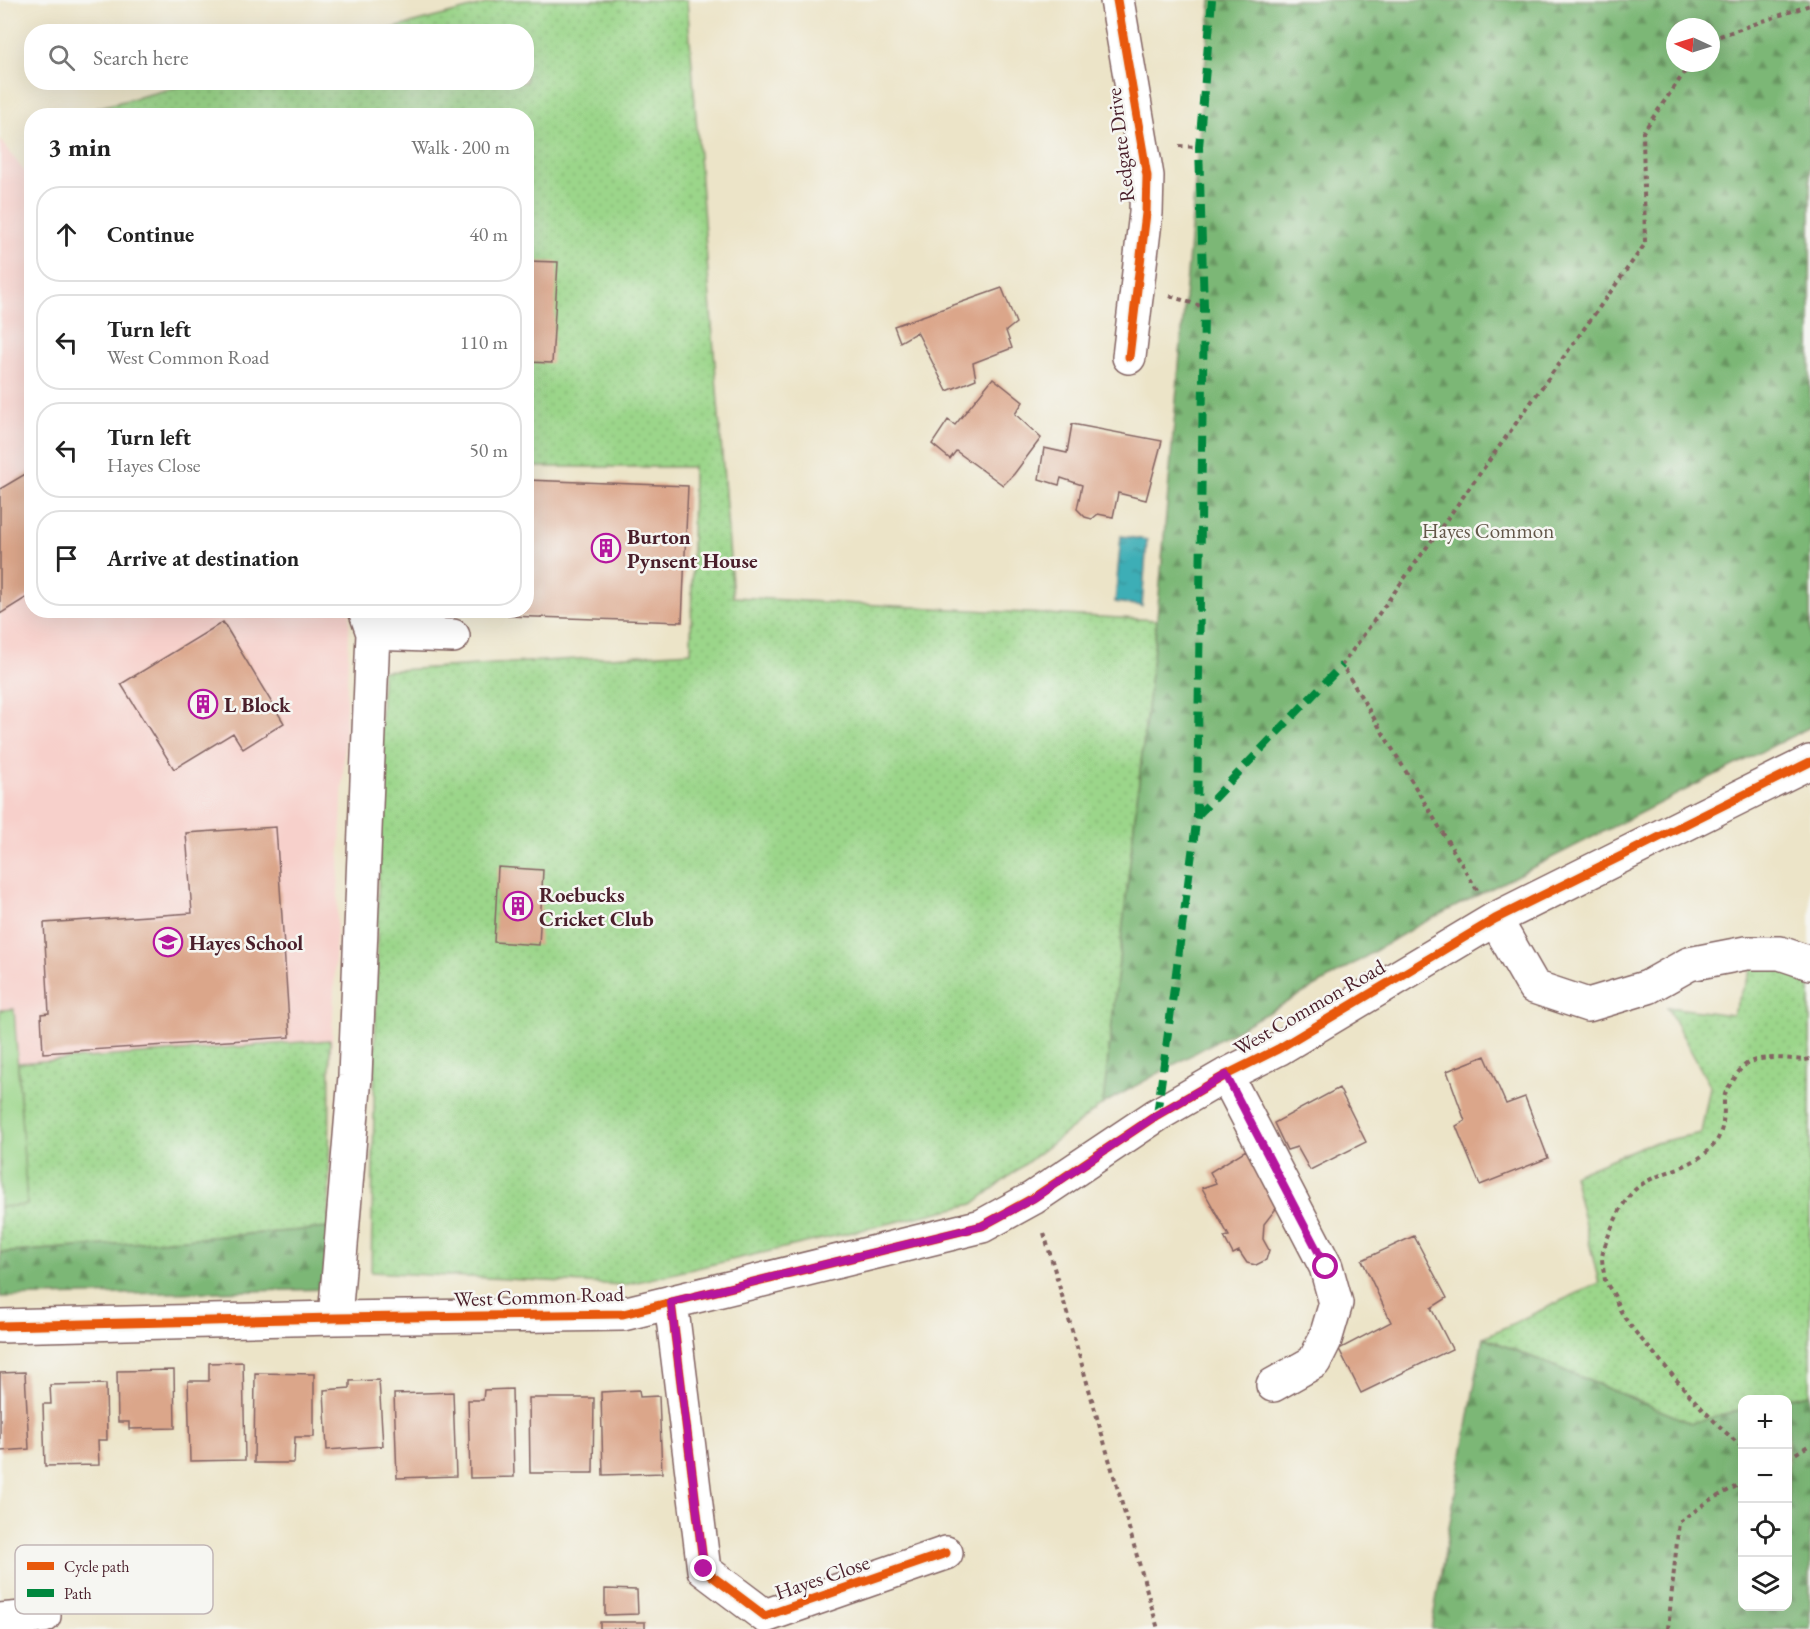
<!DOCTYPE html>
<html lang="en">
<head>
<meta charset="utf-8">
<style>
  body { margin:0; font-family:"EB Garamond",serif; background:#f6f6f6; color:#222 }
  .controls { position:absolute; right:18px; bottom:18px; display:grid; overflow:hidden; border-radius:12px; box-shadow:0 6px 24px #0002 }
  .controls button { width:54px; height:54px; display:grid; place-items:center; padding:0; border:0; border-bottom:2px solid #e0e0e0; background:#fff; color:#222; font:30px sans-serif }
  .compass { position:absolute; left:1666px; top:18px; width:54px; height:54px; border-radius:50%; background:#fff; box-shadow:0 6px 24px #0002; rotate:274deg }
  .stop { position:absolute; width:18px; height:18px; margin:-14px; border:4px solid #b5179e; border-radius:50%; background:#fff }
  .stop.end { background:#b5179e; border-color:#fff; box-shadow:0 2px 6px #0008 }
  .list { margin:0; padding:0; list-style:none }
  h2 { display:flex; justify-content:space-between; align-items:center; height:78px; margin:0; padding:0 24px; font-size:26px }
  h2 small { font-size:20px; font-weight:400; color:#767676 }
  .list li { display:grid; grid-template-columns:39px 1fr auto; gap:18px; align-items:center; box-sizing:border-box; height:96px; margin:0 12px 12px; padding:0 12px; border:2px solid #e0e0e0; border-radius:24px }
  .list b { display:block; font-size:22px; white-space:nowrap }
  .list p { margin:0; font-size:20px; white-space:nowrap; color:#767676 }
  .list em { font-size:20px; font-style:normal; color:#767676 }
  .icon { flex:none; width:33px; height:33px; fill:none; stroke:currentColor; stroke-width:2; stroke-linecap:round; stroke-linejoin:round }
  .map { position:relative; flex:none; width:1810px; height:1629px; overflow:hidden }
  .search { position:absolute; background:#fff; box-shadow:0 6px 24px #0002; left:24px; top:24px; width:510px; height:66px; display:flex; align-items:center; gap:15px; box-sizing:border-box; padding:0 21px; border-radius:24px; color:#767676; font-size:22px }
  .panel { position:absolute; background:#fff; box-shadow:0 6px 24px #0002; left:24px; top:108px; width:510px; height:510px; border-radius:24px }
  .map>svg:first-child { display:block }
  .built { fill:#f7d0cb }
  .grass { fill:url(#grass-dots); stroke:#727a5a; stroke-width:1.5 }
  .forest { fill:url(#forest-firs); stroke:#636b50; stroke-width:1.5; fill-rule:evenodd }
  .garden { fill:#9bd68a; stroke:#727a5a; stroke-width:1.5 }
  .water { fill:url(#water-ripples); stroke:#446670; stroke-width:1.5 }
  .building { fill:#dba68a }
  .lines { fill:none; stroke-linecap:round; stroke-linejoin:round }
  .minor-casing { stroke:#836462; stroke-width:36 }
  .path { stroke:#836462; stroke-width:4; stroke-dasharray:4.5 4.5; stroke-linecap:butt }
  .minor { stroke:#fff; stroke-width:33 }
  .quiet { stroke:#00873e; stroke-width:8; stroke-dasharray:15 8; stroke-linecap:butt }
  .cycleway-casing { stroke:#f6f6f2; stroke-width:13 }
  .cycleway { stroke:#e8590c; stroke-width:9 }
  .route { stroke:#b5179e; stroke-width:8 }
  .labels { text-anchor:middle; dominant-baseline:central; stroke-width:5; stroke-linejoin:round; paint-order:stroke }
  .street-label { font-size:21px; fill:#4a1f2b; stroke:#f6f6f2 }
  .park-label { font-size:21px; fill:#625648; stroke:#f6f6f2 }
  .poi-label { font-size:21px; font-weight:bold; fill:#4a1f2b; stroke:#f6f6f2; text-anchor:start }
  .key { fill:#f6f6f2; stroke:#c2b6b6; stroke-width:1.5 }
  .key-label { font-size:16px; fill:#4a1f2b }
</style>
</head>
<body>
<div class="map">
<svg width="1810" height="1629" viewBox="0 0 1810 1629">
  <defs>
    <pattern id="grass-dots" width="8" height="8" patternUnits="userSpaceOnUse" patternTransform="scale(1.5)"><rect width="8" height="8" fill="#9bd68a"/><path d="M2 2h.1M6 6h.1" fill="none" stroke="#87b777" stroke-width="1.8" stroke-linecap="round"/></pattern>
    <pattern id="forest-firs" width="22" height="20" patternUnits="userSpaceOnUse" patternTransform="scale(1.5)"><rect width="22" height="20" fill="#7cb776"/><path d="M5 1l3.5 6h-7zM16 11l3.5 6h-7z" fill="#689461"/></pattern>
    <pattern id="water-ripples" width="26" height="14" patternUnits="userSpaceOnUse" patternTransform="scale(1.5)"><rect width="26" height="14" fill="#3daeb6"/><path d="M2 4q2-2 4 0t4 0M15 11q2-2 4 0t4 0" fill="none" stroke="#358d94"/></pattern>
  </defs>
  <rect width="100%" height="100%" fill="#f6f6f2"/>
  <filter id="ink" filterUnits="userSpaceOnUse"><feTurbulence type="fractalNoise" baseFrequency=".0167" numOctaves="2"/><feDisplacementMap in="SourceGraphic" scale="12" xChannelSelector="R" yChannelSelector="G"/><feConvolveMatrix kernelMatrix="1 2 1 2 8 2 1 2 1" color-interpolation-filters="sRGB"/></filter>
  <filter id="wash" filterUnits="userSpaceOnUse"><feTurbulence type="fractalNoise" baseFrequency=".008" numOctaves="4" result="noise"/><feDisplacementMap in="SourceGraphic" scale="24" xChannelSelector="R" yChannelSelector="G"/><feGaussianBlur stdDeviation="1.35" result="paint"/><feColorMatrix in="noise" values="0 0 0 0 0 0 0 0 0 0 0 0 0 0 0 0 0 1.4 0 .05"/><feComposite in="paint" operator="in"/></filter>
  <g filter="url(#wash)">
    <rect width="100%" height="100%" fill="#ece4c8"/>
    <!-- built -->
    <path class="built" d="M0,140l31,40 1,430 318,1 -28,663 -322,11z"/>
    <!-- grass -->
    <path class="grass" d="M501,0h186l46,597 424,23 -54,484 -130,100 -349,81 -253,-13 11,-601 309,-19 2,-185h-166l-1,-351h-422l-7,-8 96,-25 333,-1v-50l-143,-1z
      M1754,964l56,12v418l-24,5 -44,1v10l-51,13 -207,-86 115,-54 -26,-108 72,-30 56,-12 9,-47 -43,-79 65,8z
      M330,1040l-1,188 -329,25v-46l26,-2 -8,-142z"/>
    <!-- forest -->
    <path class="forest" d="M1211,0h599v727l-397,201 -88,53 -222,123 53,-475zM1675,27h36v36h-36z
      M329,1228l2,61 -331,8v-44z
      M1483,1337l208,86 51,-13v196h46v-206l-2,-1 24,-5v235h-379z"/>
    <!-- garden -->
    <path class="garden" d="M14,1009l13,196 -27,2v-197z"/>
    <!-- water -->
    <path class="water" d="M1121,536l26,4 -5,66 -27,-4z"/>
    <g id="blocks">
      <!-- building -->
      <path class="building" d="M526,261l32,1 -6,101 -26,-1z
        M1002,288l14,35 -10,8 6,17 -39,15 3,16 -29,12 -30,-59 -17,10 -6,-16z
        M993,378l30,24 -8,12 26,24 -27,36 -11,11 -47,-34 -6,8 -18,-15 16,-24 7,5z
        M1072,424l90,17 -16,59 -28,-7 -5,24 -15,-3 -6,5 -7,-2 -8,-8 5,-24 -21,-7 -2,7 -20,-6 5,-31 23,5z
        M32,470v124l-32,20v-125z
        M526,480l162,6 -6,136 -174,-6v-6h18z
        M223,622l61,101 -41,26 -10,-16 -59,36 -53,-85z
        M276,827l14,210 -247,16 -2,-39 8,-1 -5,-90 148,-10 -6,-80z
        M498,867l45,3 -4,75 -45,-3z
        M1485,1056l21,48 19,-7 23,61 -68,27 -24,-59 9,-5 -18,-50z
        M1339,1088l27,54 -56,28 -13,-23 -10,3 -13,-27z
        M1246,1150l32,56 -14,18 -1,15 6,11 -3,10 -10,5 -9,-2 -8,-12 -6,3 -9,-17 5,-1 -27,-48 14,-5 -6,-11z
        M1414,1236l33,62 -16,10 21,41 -91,44 -22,-44 52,-27 -29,-62z
        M243,1362l2,98 -55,1 -2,-80h21v-18z
        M174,1370l1,58 -46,1v-7h-11l-1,-51z
        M25,1372l4,77 -29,2v-78z
        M255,1373l59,1v63h-19l-1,26h-40z
        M379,1380l4,66 -56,4 -3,-60 26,-2v-7z
        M106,1384l1,56h-9l1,25 -54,1 -2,-62h8l-1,-19z
        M512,1389l2,88 -44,1 -2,-78h15l1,-10z
        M639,1390l1,7 19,-1 3,77 -59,2 -2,-83z
        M453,1392l3,84 -59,2 -3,-84z
        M529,1398h65l-1,75h-63z
        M605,1589l32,1 1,24 -33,1z
        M600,1622h45v7h-45z"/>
    </g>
  </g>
  <g filter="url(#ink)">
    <use href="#blocks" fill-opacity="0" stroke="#836462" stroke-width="1.5"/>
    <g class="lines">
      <!-- minor casing -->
      <g class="minor-casing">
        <path id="minor" d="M1117,0l30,176 -1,37 -17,144
          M373,633l80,3
          M1495,919l39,68 54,18 60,-18 41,-23 57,-11h34l30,10
          M1226,1075l100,192 10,36 -11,37 -11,22 -41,23
          M671,1302l33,268 61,46 181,-63
          M335,1318l20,-242 18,-443 -8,-23
          M0,1326l335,-8 288,-4 359,-88 51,-28 124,-83 69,-40 52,-26 217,-130 315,-157
          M0,1620l44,-4"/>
      </g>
      <!-- path -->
      <path class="path" d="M1711,39l99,-34
        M1179,146l20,1
        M1170,296l34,11
        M1477,890l-135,-225 303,-421 -2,-112 48,-69
        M1044,1233l114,396
        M1742,1447c-28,-24 -54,-53 -78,-82 -15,-18 -34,-36 -45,-57 -2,-4 -3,-9 -5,-13 -3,-5 -7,-10 -9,-15 -1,-7 -3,-17 -3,-23 2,-14 18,-51 28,-62 19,-24 59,-23 81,-47 13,-13 13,-31 13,-47 0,-8 4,-14 9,-20 3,-5 6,-11 11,-15 12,-12 45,-7 61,-6l5,-1
        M1788,1458l22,-13
        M1668,1629l11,-107 30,-21 33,-18"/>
      <!-- minor -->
      <use href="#minor" class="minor"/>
      <!-- quiet -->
      <path class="quiet" d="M1197,816l145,-151
        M1157,1115l40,-299 7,-509 -5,-160 13,-147"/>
      <!-- cycleway casing -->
      <g class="cycleway-casing">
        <path id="cycleway" d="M1117,0l30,176 -1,37 -17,144
          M671,1302l33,268 61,46 181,-63
          M0,1326l335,-8 288,-4 359,-88 51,-28 124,-83 69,-40 52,-26 217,-130 315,-157"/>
      </g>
      <!-- cycleway -->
      <use href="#cycleway" class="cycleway"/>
    </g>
  </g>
  <g class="lines" filter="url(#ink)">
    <!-- route -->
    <path class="route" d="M704,1569l-33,-267 311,-76 52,-28 123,-83 69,-40 100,192"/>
  </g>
  <!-- icons -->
  <defs>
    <g id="building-ring" transform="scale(1.5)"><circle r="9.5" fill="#f6f6f2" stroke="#b5179e" stroke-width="1.5"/><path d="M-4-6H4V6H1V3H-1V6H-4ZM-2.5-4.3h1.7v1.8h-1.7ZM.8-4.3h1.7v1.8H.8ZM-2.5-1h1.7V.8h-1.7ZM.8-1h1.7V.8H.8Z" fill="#b5179e"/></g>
    <g id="school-ring" transform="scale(1.5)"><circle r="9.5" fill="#f6f6f2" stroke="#b5179e" stroke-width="1.5"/><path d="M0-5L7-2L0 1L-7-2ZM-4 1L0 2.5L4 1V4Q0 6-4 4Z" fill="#b5179e"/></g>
  </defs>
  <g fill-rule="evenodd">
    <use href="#building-ring" x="606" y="548"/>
    <use href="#building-ring" x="203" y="704"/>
    <use href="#building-ring" x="518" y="906"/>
    <use href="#school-ring" x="168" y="942"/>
  </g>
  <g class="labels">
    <!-- street labels -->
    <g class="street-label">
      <text transform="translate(1120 145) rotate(-97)">Redgate Drive</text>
      <text transform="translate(1309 1007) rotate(-30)">West Common Road</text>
      <text transform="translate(539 1296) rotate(-2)">West Common Road</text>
      <text transform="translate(822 1577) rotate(-19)">Hayes Close</text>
    </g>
    <!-- park labels -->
    <g class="park-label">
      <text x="1488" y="530">Hayes Common</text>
    </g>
    <!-- poi labels -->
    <g class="poi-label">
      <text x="627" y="536">Burton<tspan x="627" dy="24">Pynsent House</tspan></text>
      <text x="224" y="704">L Block</text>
      <text x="539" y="894">Roebucks<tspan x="539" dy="24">Cricket Club</tspan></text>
      <text x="189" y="942">Hayes School</text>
    </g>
  </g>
  <!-- legend -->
  <rect x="15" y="1545" width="198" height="69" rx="9" class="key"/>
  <rect x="27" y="1562" width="27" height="8" fill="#e8590c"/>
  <rect x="27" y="1589" width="27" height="8" fill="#00873e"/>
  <g class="key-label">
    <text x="64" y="1572">Cycle path</text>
    <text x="64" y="1599">Path</text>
  </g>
</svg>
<div class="controls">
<button>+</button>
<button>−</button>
<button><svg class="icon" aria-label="locate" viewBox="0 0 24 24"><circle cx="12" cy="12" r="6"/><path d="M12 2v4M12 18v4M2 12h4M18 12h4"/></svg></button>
<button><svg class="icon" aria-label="layers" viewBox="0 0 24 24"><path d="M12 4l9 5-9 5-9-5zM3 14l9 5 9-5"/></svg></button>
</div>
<svg class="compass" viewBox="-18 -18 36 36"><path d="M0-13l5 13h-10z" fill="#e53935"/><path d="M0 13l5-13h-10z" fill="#767676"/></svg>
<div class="stop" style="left:1326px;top:1267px"></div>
<div class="stop end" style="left:704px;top:1569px"></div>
<div class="search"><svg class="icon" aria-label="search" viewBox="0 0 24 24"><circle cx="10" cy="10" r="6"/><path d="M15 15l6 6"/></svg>Search here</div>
<section class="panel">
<h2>3 min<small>Walk · 200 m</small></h2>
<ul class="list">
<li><svg class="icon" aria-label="ahead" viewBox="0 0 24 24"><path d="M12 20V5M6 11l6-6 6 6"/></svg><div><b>Continue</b></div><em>40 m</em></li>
<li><svg class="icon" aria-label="left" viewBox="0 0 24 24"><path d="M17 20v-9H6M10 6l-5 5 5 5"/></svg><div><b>Turn left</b><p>West Common Road</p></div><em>110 m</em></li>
<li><svg class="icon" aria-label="left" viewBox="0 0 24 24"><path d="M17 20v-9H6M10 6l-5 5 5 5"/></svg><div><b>Turn left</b><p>Hayes Close</p></div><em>50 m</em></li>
<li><svg class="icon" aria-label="arrive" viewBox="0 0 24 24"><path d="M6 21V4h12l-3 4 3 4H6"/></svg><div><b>Arrive at destination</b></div></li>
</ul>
</section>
</div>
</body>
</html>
